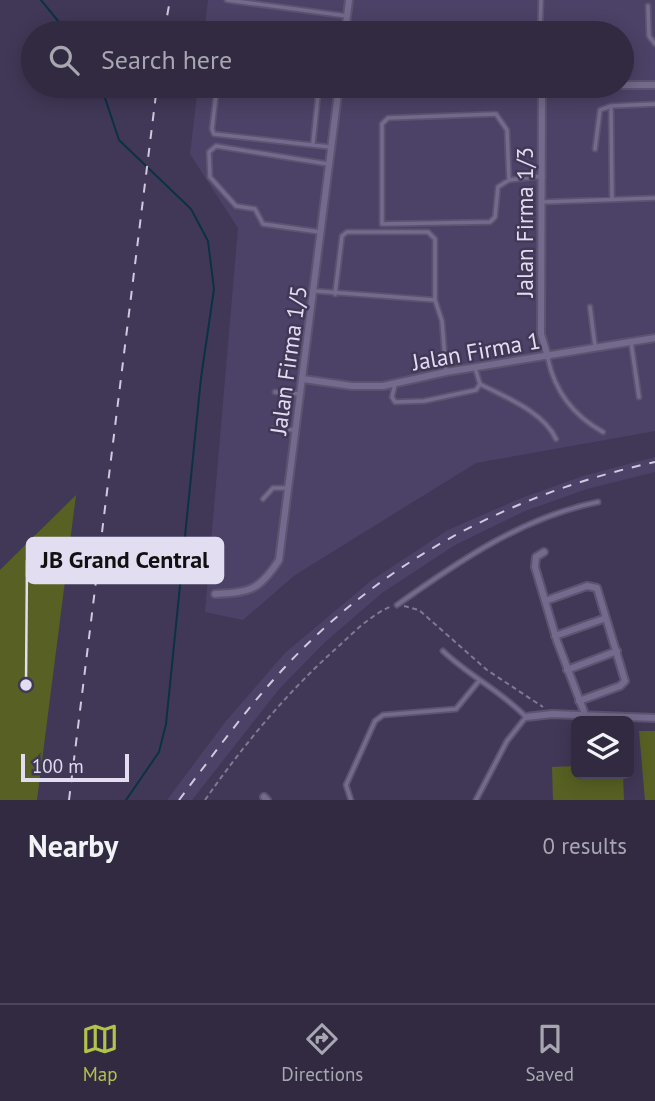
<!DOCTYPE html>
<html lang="en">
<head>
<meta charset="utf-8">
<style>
  body { margin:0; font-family:"PT Sans",sans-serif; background:#3d364c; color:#f1f3f6 }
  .controls { position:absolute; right:21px; bottom:21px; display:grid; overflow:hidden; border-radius:10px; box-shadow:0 4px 18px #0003 }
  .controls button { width:63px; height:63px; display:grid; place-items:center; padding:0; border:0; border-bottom:2px solid #4c465a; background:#312a41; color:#f1f3f6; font:35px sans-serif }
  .scale { position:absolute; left:21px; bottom:18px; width:108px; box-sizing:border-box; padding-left:7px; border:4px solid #e2ddf1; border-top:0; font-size:19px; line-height:24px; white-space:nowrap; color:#e2ddf1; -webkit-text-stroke:5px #413857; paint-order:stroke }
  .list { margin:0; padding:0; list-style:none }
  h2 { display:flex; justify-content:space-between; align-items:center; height:91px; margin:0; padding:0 28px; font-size:30px }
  h2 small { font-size:23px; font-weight:400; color:#a8a7b1 }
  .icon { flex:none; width:38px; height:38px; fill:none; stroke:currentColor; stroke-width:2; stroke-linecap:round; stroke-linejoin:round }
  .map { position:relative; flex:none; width:655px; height:800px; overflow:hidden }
  .search { position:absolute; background:#312a41; box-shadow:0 4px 18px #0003; left:21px; right:21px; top:21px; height:77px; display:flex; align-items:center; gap:18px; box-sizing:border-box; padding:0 24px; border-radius:38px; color:#a8a7b1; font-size:26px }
  .sheet { height:203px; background:#312a41 }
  nav { display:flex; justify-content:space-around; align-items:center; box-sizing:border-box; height:98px; border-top:2px solid #4c465a; background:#312a41; font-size:19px; color:#a8a7b1 }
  nav a { display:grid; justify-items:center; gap:4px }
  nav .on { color:#b2c34c }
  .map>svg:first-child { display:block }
  .built { fill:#4c4267 }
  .green { fill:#586123 }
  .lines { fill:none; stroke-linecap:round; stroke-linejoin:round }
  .stream { stroke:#0b3145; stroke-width:2 }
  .lane-casing { stroke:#5c546f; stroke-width:7 }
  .street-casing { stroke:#5c546f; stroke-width:10 }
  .path { stroke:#807993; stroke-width:2; stroke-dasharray:5 3.5; stroke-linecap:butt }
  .lane { stroke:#736a8d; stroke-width:3.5 }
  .street { stroke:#736a8d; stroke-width:6 }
  .rail { stroke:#cec9de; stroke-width:2; stroke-dasharray:9 9; stroke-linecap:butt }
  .labels { text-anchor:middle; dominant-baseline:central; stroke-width:5; stroke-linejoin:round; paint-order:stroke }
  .street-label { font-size:23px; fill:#e2ddf1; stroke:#413857 }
  .leader { fill:none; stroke:#e2ddf1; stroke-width:2.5 }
  .callout-dot { fill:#e2ddf1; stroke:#413857; stroke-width:2.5 }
  .callout { fill:#e2ddf1; stroke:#e2ddf1; stroke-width:2.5 }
  .callout-label { font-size:24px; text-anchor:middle; font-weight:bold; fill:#111 }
</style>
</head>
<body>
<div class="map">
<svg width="655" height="800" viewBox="0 0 655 800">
  <rect width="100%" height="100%" fill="#413857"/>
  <!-- built -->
  <path class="built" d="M208,0h447v431l-179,32 -181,112 -52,45 -38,-8 33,-384 -48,-74 8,-68h424v-53h-418z
    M655,457v15l-68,17 -62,22 -70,34 -73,48 -57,49 -45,46 -88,112h-25l59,-79 59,-68 87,-73 76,-50 71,-31 64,-23z"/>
  <!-- green -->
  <path class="green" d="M76,495l-39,305h-37v-230z
    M639,731h16v69h-10z
    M576,766v8h47l1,26h-71l-1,-33z"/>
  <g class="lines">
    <!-- stream -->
    <path class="stream" d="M41,0l27,33
      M101,86l18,54 72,69 17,32 6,48 -13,89 -35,346 -7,28 -33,48"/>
    <!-- lane casing -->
    <g class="lane-casing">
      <path id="lane" d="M227,0l120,16
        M648,6l1,30 6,8
        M226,33l3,-5 9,-2 45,7
        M540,33l1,-33
        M217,86l-5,43 2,5 116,13
        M313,143l6,-57
        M595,149l5,-39 11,-4
        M509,180l-2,-50 -11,-16 -108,4 -6,6v100l108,-2 5,-5 3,-30 11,-7 34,-4
        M612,198l-1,-92 44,-2
        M543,202l112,-4
        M320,232l-57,-8 -8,-15 -19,-3 -26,-29 -1,-25 7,-6 112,18
        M315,291l120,9
        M335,294l7,-58 5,-4h81l7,7v61l7,21 4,51
        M590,307l5,39
        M631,342l8,55
        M548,359c7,33 26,57 55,73
        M395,384l-3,13 3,5 29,-1 52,-11 4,-6 -5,-16
        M480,384c25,13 64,28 76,55
        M275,392l24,2
        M272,429l24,1
        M263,499l10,-11h15
        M397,605c62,-44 126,-88 201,-103
        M443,651c26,25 58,40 83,66l-19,24 -31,59
        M351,800l-5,-15 29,-64 8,-6 73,-6 23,-28"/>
    </g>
    <!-- street casing -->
    <g class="street-casing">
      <path id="street" d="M345,33l4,-33
        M622,85h33
        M542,86l-1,248 7,23
        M303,379l49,7h31l63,-14 209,-34
        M544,552l-8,5 -1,10 22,74 29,76
        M215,594c35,-2 44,-3 64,-34l60,-474
        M545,601l42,-15 10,2 28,93 -5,5 -41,15
        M555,636l51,-18
        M567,670l50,-19
        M526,717l26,-3 103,4
        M264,797l3,3"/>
    </g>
    <!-- path -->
    <path class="path" d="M404,606l15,4 68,60 56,37
      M205,800c40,-57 83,-109 135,-155 15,-14 32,-31 52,-39"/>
    <!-- lane -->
    <use href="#lane" class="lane"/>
    <!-- street -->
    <use href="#street" class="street"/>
    <!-- rail -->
    <path class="rail" d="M164,33l6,-33
      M69,800l88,-714
      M179,800c34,-45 67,-91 106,-133 99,-107 228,-174 370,-205"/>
  </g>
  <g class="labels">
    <!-- street labels -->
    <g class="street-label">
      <text transform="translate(524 222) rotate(-90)">Jalan Firma 1/3</text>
      <text transform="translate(476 351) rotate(-10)">Jalan Firma 1</text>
      <text transform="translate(288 360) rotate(-82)">Jalan Firma 1/5</text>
    </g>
  </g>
  <!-- callouts -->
  <path class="leader" d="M26 685L27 560"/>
  <circle class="callout-dot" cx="26" cy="685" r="7"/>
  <rect class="callout" x="27" y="538" width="196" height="45" rx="7"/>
  <g class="callout-label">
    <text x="125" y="568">JB Grand Central</text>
  </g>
</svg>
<div class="controls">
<button><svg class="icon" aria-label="layers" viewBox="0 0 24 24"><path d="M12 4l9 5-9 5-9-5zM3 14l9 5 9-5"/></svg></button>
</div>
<div class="scale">100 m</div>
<div class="search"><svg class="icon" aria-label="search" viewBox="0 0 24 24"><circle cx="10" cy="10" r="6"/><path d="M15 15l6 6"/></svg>Search here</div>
</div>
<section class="sheet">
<h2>Nearby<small>0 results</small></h2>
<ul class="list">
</ul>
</section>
<nav>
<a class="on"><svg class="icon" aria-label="map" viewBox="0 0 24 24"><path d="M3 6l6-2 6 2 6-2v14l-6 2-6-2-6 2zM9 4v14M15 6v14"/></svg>Map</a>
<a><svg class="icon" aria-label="directions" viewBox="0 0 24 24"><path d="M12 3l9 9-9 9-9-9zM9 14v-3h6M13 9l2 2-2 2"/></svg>Directions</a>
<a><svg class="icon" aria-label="saved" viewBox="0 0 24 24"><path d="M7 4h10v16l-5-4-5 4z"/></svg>Saved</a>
</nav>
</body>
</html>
